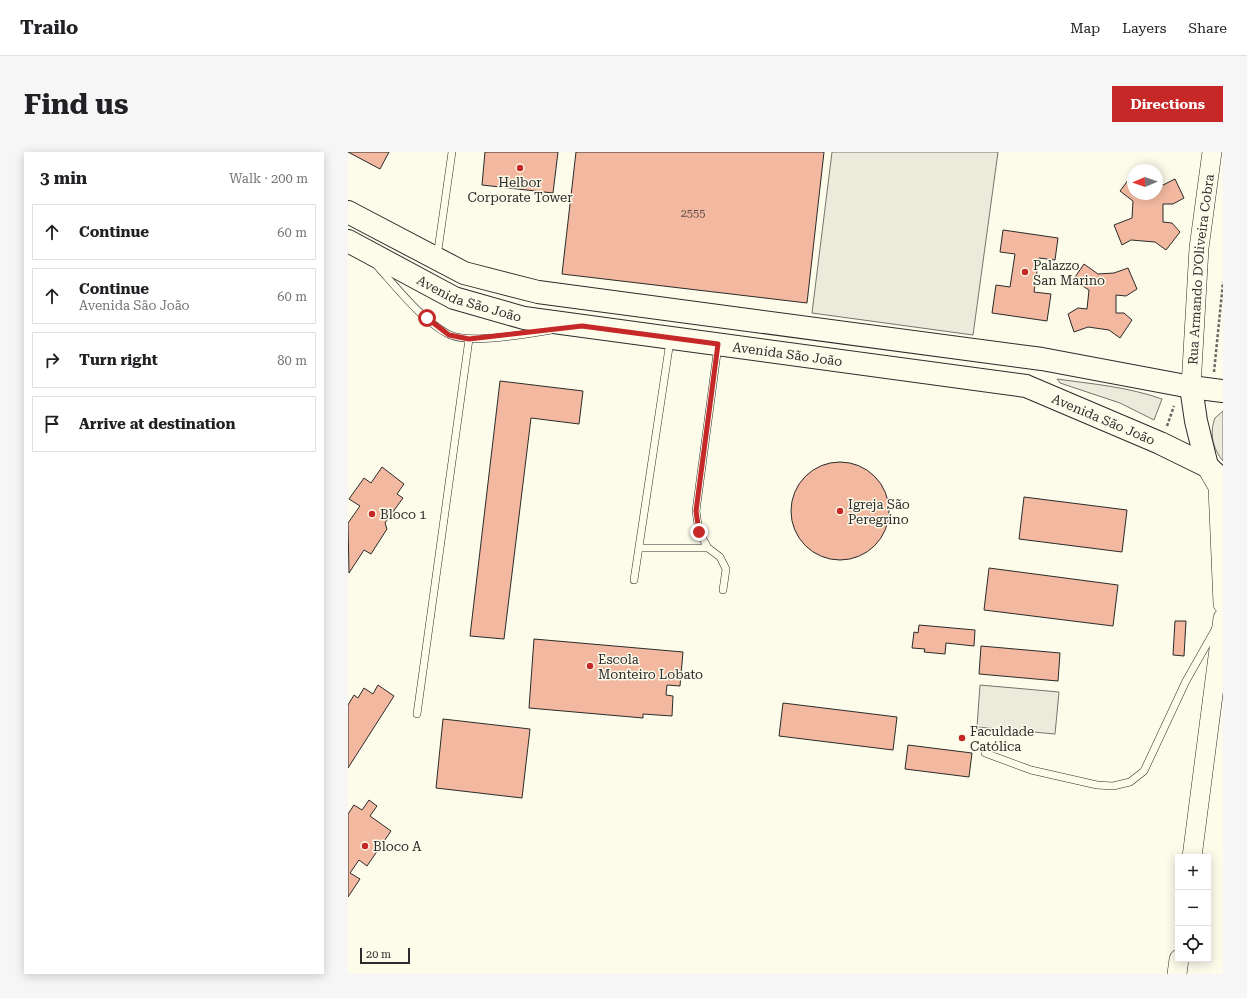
<!DOCTYPE html>
<html lang="en">
<head>
<meta charset="utf-8">
<style>
  body { margin:0; font-family:"Roboto Serif",serif; background:#f6f6f6; color:#202124 }
  .controls { position:absolute; right:12px; bottom:12px; display:grid; overflow:hidden; border-radius:0px; box-shadow:0 2px 10px #0003 }
  .controls button { width:36px; height:36px; display:grid; place-items:center; padding:0; border:0; border-bottom:1px solid #e0e0e0; background:#fff; color:#202124; font:20px sans-serif }
  .compass { position:absolute; left:779px; top:12px; width:36px; height:36px; border-radius:50%; background:#fff; box-shadow:0 2px 10px #0003; rotate:268deg }
  .scale { position:absolute; left:12px; bottom:10px; width:50px; box-sizing:border-box; padding-left:4px; border:2px solid #2b2b2b; border-top:0; font-size:11px; line-height:14px; white-space:nowrap; color:#2b2b2b; -webkit-text-stroke:3px #fdfbea; paint-order:stroke }
  .stop { position:absolute; width:12px; height:12px; margin:-9px; border:3px solid #c62828; border-radius:50%; background:#fff }
  .stop.end { background:#c62828; border-color:#fff; box-shadow:0 1px 4px #0008 }
  .list { margin:0; padding:0; list-style:none }
  h2 { display:flex; justify-content:space-between; align-items:center; height:52px; margin:0; padding:0 16px; font-size:17px }
  h2 small { font-size:13px; font-weight:400; color:#757577 }
  .list li { display:grid; grid-template-columns:26px 1fr auto; gap:12px; align-items:center; box-sizing:border-box; height:56px; margin:0 8px 8px; padding:0 8px; border:1px solid #e0e0e0; border-radius:0px }
  .list b { display:block; font-size:15px; white-space:nowrap }
  .list p { margin:0; font-size:13px; white-space:nowrap; color:#757577 }
  .list em { font-size:13px; font-style:normal; color:#757577 }
  .icon { flex:none; width:22px; height:22px; fill:none; stroke:currentColor; stroke-width:2; stroke-linecap:round; stroke-linejoin:round }
  .map { position:relative; flex:none; width:875px; height:822px; overflow:hidden; border-radius:0px }
  header { display:flex; align-items:center; gap:24px; box-sizing:border-box; height:56px; padding:0 20px; background:#fff; border-bottom:1px solid #e0e0e0 }
  header strong { font-size:19px }
  nav { display:flex; gap:22px; margin-inline-start:auto; font-size:14px }
  .intro { display:flex; align-items:center; justify-content:space-between; box-sizing:border-box; height:96px; padding:0 24px }
  h1 { margin:0; font-size:28px }
  .button { padding:10px 18px; border-radius:0px; background:#c62828; color:#fff; font-size:14px; font-weight:700 }
  main { display:flex; gap:24px; padding:0 24px }
  aside { flex:1; background:#fff; border-radius:0px; box-shadow:0 2px 10px #0003 }
  .map>svg:first-child { display:block }
  .green { fill:#ecebdb; stroke:#74746e }
  .building { fill:#f2b8a0; stroke:#2b2b2b }
  .lines { fill:none; stroke-linecap:round; stroke-linejoin:round }
  .service-casing { stroke:#2b2b2b; stroke-width:8 }
  .tertiary-casing { stroke:#2b2b2b; stroke-width:20 }
  .primary-casing { stroke:#2b2b2b; stroke-width:24 }
  .path { stroke:#6a6964; stroke-width:2.5; stroke-dasharray:3 2; stroke-linecap:butt }
  .service { stroke:#fdfbea; stroke-width:7 }
  .tertiary { stroke:#fdfbea; stroke-width:19 }
  .primary { stroke:#fdfbea; stroke-width:22 }
  .route { stroke:#c62828; stroke-width:5 }
  .poi-dot { fill:#c62828; stroke:#fdfbea; stroke-width:1.5 }
  .labels { text-anchor:middle; dominant-baseline:central; stroke-width:3; stroke-linejoin:round; paint-order:stroke }
  .number-label { font-size:11px; fill:#5d4e48 }
  .poi-label { font-size:13px; fill:#2b2b2b; stroke:#fdfbea; text-anchor:start }
  .street-label { font-size:13px; fill:#2b2b2b; stroke:#fdfbea }
</style>
</head>
<body>
<header>
<strong>Trailo</strong>
<nav><a>Map</a><a>Layers</a><a>Share</a></nav>
</header>
<div class="intro"><h1>Find us</h1><a class="button">Directions</a></div>
<main>
<aside>
<h2>3 min<small>Walk · 200 m</small></h2>
<ul class="list">
<li><svg class="icon" aria-label="ahead" viewBox="0 0 24 24"><path d="M12 20V5M6 11l6-6 6 6"/></svg><div><b>Continue</b></div><em>60 m</em></li>
<li><svg class="icon" aria-label="ahead" viewBox="0 0 24 24"><path d="M12 20V5M6 11l6-6 6 6"/></svg><div><b>Continue</b><p>Avenida São João</p></div><em>60 m</em></li>
<li><svg class="icon" aria-label="right" viewBox="0 0 24 24"><path d="M7 20v-9h11M14 6l5 5-5 5"/></svg><div><b>Turn right</b></div><em>80 m</em></li>
<li><svg class="icon" aria-label="arrive" viewBox="0 0 24 24"><path d="M6 21V4h12l-3 4 3 4H6"/></svg><div><b>Arrive at destination</b></div></li>
</ul>
</aside>
<div class="map">
<svg width="875" height="822" viewBox="0 0 875 822">
  <rect width="100%" height="100%" fill="#fdfbea"/>
  <!-- green -->
  <path class="green" d="M484,0h166l-25,183 -161,-22z
    M709,227c36,5 71,8 105,20l-8,21 -34,-17 -60,-20z
    M875,259v50c-10,-12 -14,-28 -8,-43z
    M632,533l79,7 -4,42 -78,-7z"/>
  <!-- building -->
  <path class="building" d="M0,0h41l-9,17z
    M137,0h73l-5,41 -71,-8z
    M228,0h248l-17,151 -245,-29z
    M784,23l1,19h24v-10l6,1 12,-6 9,19 -11,6h-10v18l9,1 8,9 -14,18 -11,-8 -24,-2 -9,5 -8,-20 18,-7 1,-17 -13,-10z
    M655,78l55,8 -3,22 -16,-2 -5,34 17,2 -4,27 -55,-8 4,-28 14,2 5,-33 -15,-2z
    M736,112l14,10 16,-1 14,-5 9,21 -11,7 -10,-1v18h8l8,7 -12,18 -11,-8 -21,-3 -14,5 -6,-18 10,-6 9,1 2,-19 -16,-10z
    M152,229l83,10 -4,33 -48,-6 -27,221 -34,-3z
    M443 359a49 49 0 1 1 98 0a49 49 0 1 1-98 0Z
    M34,315l22,17 -7,10 6,4 -18,25 2,6 -16,25 -7,-4 -15,23 -1,-50 12,-17 -11,-7 15,-21 7,5z
    M676,345l103,13 -5,42 -103,-13z
    M641,416l129,17 -5,41 -129,-16z
    M827,469h11l-2,35 -11,-1z
    M571,473l56,5 -1,16 -28,-3 -1,11 -21,-2 1,-3 -13,-1 2,-16 4,1z
    M186,487l149,13 -3,34 -13,-1 -1,10 7,1 -1,20 -29,-2v4l-114,-10z
    M633,494l79,7 -2,28 -79,-7z
    M30,533l16,11 -46,72v-63l6,-10 4,3 6,-10 9,6z
    M435,551l114,14 -4,33 -114,-14z
    M95,567l87,10 -8,69 -86,-10z
    M560,593l64,8 -3,24 -64,-8z
    M21,648l8,6 -7,10 21,15 -24,35 -8,-6 -9,13 10,6 -12,18v-83l6,-9 8,5z"/>
  <g class="lines">
    <!-- service casing -->
    <g class="service-casing">
      <path id="service" d="M89,105l15,-105
        M30,115c19,21 45,54 70,67 21,11 79,0 103,-4
        M370,194l-22,165 3,21 9,16 12,9 6,12 -3,21
        M291,396h69
        M286,428l36,-239
        M69,562l52,-375
        M637,601l46,17 66,15 16,1 17,-4 14,-11 42,-90 30,-53"/>
    </g>
    <!-- tertiary casing -->
    <g class="tertiary-casing">
      <g id="tertiary">
        <path id="s1" d="M843,235l8,-139 13,-96"/>
        <path d="M859,316l11,19 5,117"/>
        <path d="M844,705l31,-239"/>
        <path d="M829,822l2,-15"/>
      </g>
    </g>
    <!-- primary casing -->
    <g class="primary-casing">
      <g id="primary">
        <path d="M0,60l116,61 74,19 504,67 149,28 32,4"/>
        <path id="s2" d="M0,89l106,57 70,20 502,68 134,57 47,23 16,15"/>
        <path d="M843,235l5,34 11,45"/>
      </g>
    </g>
    <!-- path -->
    <path class="path" d="M866,220l9,-90
      M819,274l7,-20"/>
    <!-- service -->
    <use href="#service" class="service"/>
    <!-- tertiary -->
    <use href="#tertiary" class="tertiary"/>
    <!-- primary -->
    <use href="#primary" class="primary"/>
  </g>
  <g class="lines">
    <!-- route -->
    <path class="route" d="M79,166l22,17 20,4 113,-13 136,18 -22,167 3,21"/>
  </g>
  <!-- markers -->
  <g class="poi-dot">
    <circle cx="172" cy="16" r="4"/>
    <circle cx="677" cy="120" r="4"/>
    <circle cx="492" cy="359" r="4"/>
    <circle cx="24" cy="362" r="4"/>
    <circle cx="242" cy="514" r="4"/>
    <circle cx="614" cy="586" r="4"/>
    <circle cx="17" cy="694" r="4"/>
  </g>
  <g class="labels">
    <!-- number labels -->
    <g class="number-label">
      <text x="345" y="61">2555</text>
    </g>
    <!-- poi labels -->
    <g class="poi-label">
      <text x="172" y="30" text-anchor="middle">Helbor<tspan x="172" dy="15">Corporate Tower</tspan></text>
      <text x="685" y="113">Palazzo<tspan x="685" dy="15">San Marino</tspan></text>
      <text x="500" y="352">Igreja São<tspan x="500" dy="15">Peregrino</tspan></text>
      <text x="32" y="362">Bloco 1</text>
      <text x="250" y="507">Escola<tspan x="250" dy="15">Monteiro Lobato</tspan></text>
      <text x="622" y="579">Faculdade<tspan x="622" dy="15">Católica</tspan></text>
      <text x="25" y="694">Bloco A</text>
    </g>
    <!-- street labels -->
    <g class="street-label">
      <text stroke="none"><textPath href="#s1" startOffset="118">Rua Armando D'Oliveira Cobra</textPath></text>
      <text stroke="none"><textPath href="#s2" startOffset="135">Avenida São João</textPath></text>
      <text stroke="none"><textPath href="#s2" startOffset="459">Avenida São João</textPath></text>
      <text stroke="none"><textPath href="#s2" startOffset="784">Avenida São João</textPath></text>
    </g>
  </g>
</svg>
<div class="controls">
<button>+</button>
<button>−</button>
<button><svg class="icon" aria-label="locate" viewBox="0 0 24 24"><circle cx="12" cy="12" r="6"/><path d="M12 2v4M12 18v4M2 12h4M18 12h4"/></svg></button>
</div>
<svg class="compass" viewBox="-18 -18 36 36"><path d="M0-13l5 13h-10z" fill="#e53935"/><path d="M0 13l5-13h-10z" fill="#757577"/></svg>
<div class="scale">20 m</div>
<div class="stop" style="left:79px;top:166px"></div>
<div class="stop end" style="left:351px;top:380px"></div>
</div>
</main>
</body>
</html>
